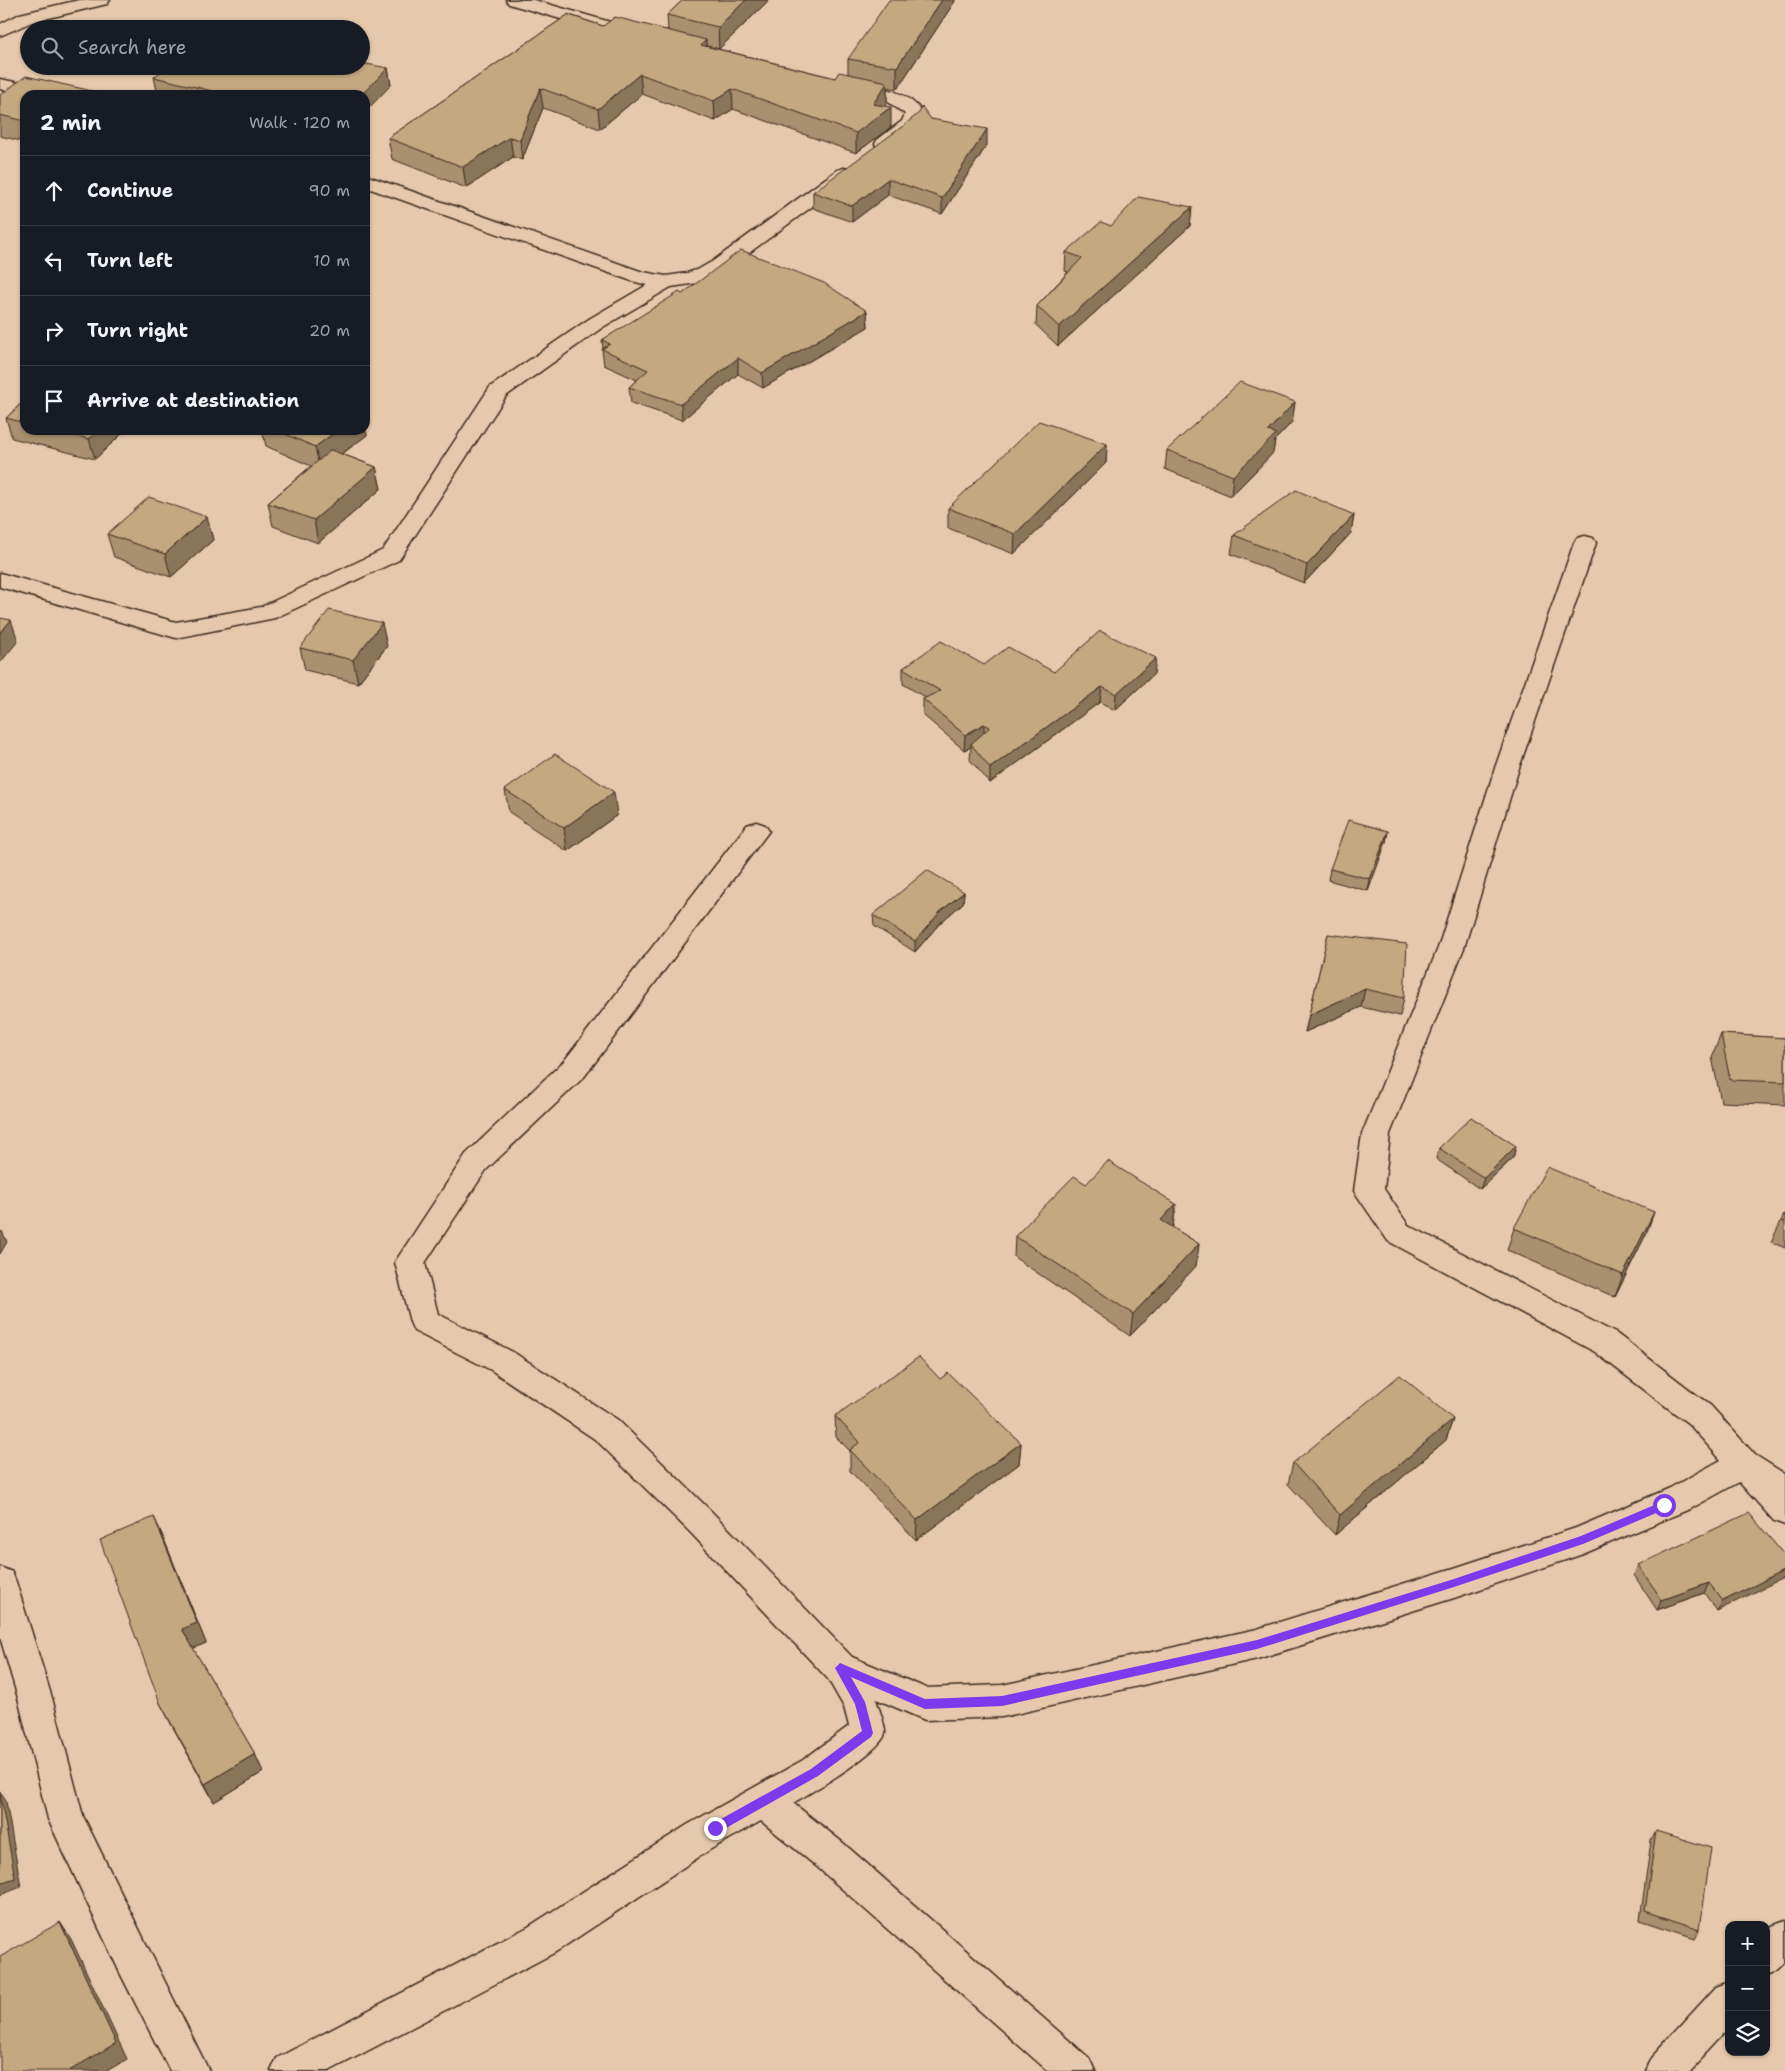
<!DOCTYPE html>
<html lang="en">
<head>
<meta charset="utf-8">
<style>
  body { margin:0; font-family:"Shantell Sans",sans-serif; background:#20242c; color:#f1f3f6 }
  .controls { position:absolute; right:15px; bottom:15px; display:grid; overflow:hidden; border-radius:10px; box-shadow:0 1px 4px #0004 }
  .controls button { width:45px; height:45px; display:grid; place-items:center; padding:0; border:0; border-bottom:1px solid #363941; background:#171b24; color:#f1f3f6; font:25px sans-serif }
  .stop { position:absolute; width:15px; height:15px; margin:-11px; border:4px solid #7c3aed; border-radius:50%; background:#fff }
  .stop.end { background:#7c3aed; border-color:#fff; box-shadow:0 1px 5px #0008 }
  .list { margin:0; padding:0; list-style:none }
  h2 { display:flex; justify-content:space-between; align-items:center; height:65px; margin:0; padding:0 20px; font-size:21px }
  h2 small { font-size:16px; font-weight:400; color:#9ea1a6 }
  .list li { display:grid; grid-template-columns:32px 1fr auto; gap:15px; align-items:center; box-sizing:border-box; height:70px; padding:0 20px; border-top:1px solid #363941 }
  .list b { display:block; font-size:19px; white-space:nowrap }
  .list em { font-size:16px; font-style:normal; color:#9ea1a6 }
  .icon { flex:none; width:28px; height:28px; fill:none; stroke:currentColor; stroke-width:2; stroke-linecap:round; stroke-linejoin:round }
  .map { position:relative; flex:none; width:1785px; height:2071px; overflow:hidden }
  .search { position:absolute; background:#171b24; box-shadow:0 1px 4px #0004; left:20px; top:20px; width:350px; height:55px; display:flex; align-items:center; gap:12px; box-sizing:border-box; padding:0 18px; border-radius:28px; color:#9ea1a6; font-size:19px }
  .panel { position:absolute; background:#171b24; box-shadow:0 1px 4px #0004; left:20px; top:90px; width:350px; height:345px; border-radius:15px }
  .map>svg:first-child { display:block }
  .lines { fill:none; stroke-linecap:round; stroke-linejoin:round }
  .street-casing { stroke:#3b2a1e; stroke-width:3 }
  .street { fill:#e6c9ad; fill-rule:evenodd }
  .wall { fill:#a9906e; stroke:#3b2a1e }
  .shaded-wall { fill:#89765a; stroke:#3b2a1e }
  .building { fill:#c4a880; stroke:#3b2a1e }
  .route { fill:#7c3aed }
</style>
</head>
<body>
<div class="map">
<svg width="1785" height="2071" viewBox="0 0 1785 2071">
  <rect width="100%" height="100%" fill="#e6c9ad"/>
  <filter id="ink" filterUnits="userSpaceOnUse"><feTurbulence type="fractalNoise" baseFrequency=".02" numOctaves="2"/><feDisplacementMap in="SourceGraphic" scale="10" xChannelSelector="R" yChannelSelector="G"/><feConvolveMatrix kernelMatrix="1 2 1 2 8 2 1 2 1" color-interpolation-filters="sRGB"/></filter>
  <g filter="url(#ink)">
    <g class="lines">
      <!-- street casing -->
      <g class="street-casing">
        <path id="street" d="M79,0h31l-3,4 -75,18 -32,14v-12l20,-10z
          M506,0h28l111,32 3,4 -3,4 -6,1 -6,-1 -124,-36z
          M0,79l59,12 3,4h-35l-27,-6z
          M851,83c27,4 56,6 72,30l-5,14 -27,21 -7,2 -7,-2 -2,-4 2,-4 25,-19 3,-7 -18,-13 -42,-9 -3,-4 3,-4z
          M844,168l7,2 3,4 -3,4 -124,91 -29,14 -27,4 -68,40 -97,69 -107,164 -124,58 -99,20 -176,-51v-14l176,49 85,-15 122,-57 107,-163 99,-68 58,-34 -15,-4 -267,-94v-12l278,97 23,4 21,-3 12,-4 14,-8 124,-91z
          M1585,536l8,2 3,5 -77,225 -55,180 -74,186 -6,55 24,36 209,109 94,72 44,49 30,19v51l-11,-4 -35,-39 -47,26 -109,46 -129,44 -197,61 -255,58 -77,3 -49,-21c2,7 10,28 9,34 -2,18 -75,60 -92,70l49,39 247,216 6,13h-47l-232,-205 -55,-45 -50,28 -157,104 -225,118h-58l6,-13 251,-131 159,-102 116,-65 46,-34 -5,-19 -16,-28 -138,-147 -94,-92 -105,-70 -77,-39 -4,-9 -15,-60 71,-108 98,-93 183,-236 9,-3 9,3 4,6 -185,246 -98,93 -61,93 13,51 75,38 105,68 94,92 140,145 74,31 76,-3 255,-56 197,-61 122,-40 94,-40 51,-28 -32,-36 -94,-72 -207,-111 -34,-50 8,-57 76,-186 57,-180 79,-225 3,-5z
          M0,1567l12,5 4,10 36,116 31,118 126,255h-39l-49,-96 -73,-156 -30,-121 -18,-61z
          M1785,1921v44l-6,6 -13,5v-44l6,-6z
          M1729,1982v46l-40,43h-44l6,-13 65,-71z"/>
      </g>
      <!-- street -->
      <use href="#street" class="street"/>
    </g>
    <!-- wall -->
    <path class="wall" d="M683,0h86l-50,49 -13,-3 129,32 13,-4v-15l107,-58 -58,88 -10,-2v16l-2,3 6,21 -35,26 -123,-44 -18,12 -73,-27 -42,35 -57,-21 -21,52 -9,-3 -47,31 -74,-29 -4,-21 181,-124 1,1 33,11 65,4 -1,-15z
      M388,68l3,17 -26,10h-207l-4,-18z
      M0,95h25v47l-25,-6z
      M931,119l56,26 -45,69 -54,-19 -36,27 -39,-14v-16z
      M1192,207l-2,19 -132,120 -22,-21 1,-19 31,-34 -3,-1 1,-19 45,-26z
      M682,294l185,17 1,16 -105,61 -25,-14 -56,46 -51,-17 -2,-16 8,-7 -33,-15 -2,-16h1l-1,-9z
      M25,400v30h101l-31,29 -83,-21 -6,-20z
      M1295,402l-3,20 -17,18 -2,13 -42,43 -66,-27 2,-19z
      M262,430h103l2,5 -25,19 34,13 5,22 -63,54 -45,-17 -5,-23 43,-37 -45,-20z
      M1107,444l-1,19 -92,91 -66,-26v-20z
      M1354,515l-3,18 -47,50 -73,-29 3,-19z
      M207,517l6,23 -42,37 -57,-20 -7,-23z
      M387,646l-29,37 -53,-13 -5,-22z
      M984,665l70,7 100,2 -39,36 -15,-8 -110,81 -20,-23 1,-13 -7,3 -41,-35v-16l3,-1 -23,-14v-16z
      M505,790l112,25 -50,36 -58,-39z
      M1388,831l-2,11 -18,49 -40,-11 2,-11z
      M964,892l-1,11 -23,20 -25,29 -41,-26 -1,-11z
      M1328,934l76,64 -4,18 -39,-9 -56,25z
      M1721,1034l64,4v67l-64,-3 -9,-45z
      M1516,1146l-3,12 -33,31 -44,-30 3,-11z
      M1086,1184l90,20 -3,22 -1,1 27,17 -3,22 -66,70 -116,-79 1,-21z
      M1654,1212l-8,22 -31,63 -108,-47 7,-22z
      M1785,1213v35l-14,-6z
      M940,1379l81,64 -2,21 -103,76 -66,-69v-20l-14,-14 -1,-21z
      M1453,1419l-7,21 -111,95 -47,-51 5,-21z
      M154,1517l9,20 43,106 -13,5 62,106 8,18 -49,30 -44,-80 -10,-19z
      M1785,1556l-68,55 -13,-18 -47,17 -23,-35 4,-10z
      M1656,1831l44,98 -5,9 -55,-18 11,-79z"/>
    <!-- shaded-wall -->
    <path class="shaded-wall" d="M746,0h23l-50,49 -1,-22z
      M942,0h13v1l-58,88v-22z
      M706,40l1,20 -6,-15z
      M388,68l3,17 -26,27v-17h-4z
      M640,74l2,20 -42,35 -2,-20z
      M887,83v20l-8,13 12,-9v20l-35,26v-20l17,-29z
      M540,88l3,20 -21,52 -2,-20z
      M732,89l1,20 -18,12 -1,-20z
      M987,129v16l-45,69v-16z
      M510,137l3,20 -47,31 -3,-21z
      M888,179v16l-36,27v-16z
      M1192,207l-2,19 -132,120 1,-19z
      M867,311l1,16 -105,61 -1,-15z
      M738,358v16l-56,46 -1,-16z
      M1295,402l-3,20 -17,18 -2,13 -42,43 2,-20 35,-45z
      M365,427l2,8 -47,35 -5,-23 23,-17h27z
      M99,430h27l-31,29 -6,-20z
      M1107,444l-1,19 -92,91 1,-20z
      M376,467l5,22 -63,54 -4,-23z
      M1354,515l-3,18 -47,50 3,-18z
      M207,517l6,23 -42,37 -6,-23z
      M11,620l7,21 -18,22v-30z
      M382,623l5,23 -29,37 -5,-23z
      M1156,658l-2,16 -39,36 1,-16z
      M1102,687l-2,15 -110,81v-15z
      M984,724v16l-13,4v3l-7,3 1,-15z
      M614,792l3,23 -50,36 -3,-23z
      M1388,831l-2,11 -18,49 2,-12z
      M964,892l-1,11 -23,20 -25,29v-11l25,-29z
      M1365,989l-4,18 -56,25 4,-17z
      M1516,1146l-3,12 -33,31 4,-11z
      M1176,1204l-3,22 -15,16 3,-22z
      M1654,1212l-8,22 -31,63 8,-22z
      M2,1231l5,11 -7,12v-20z
      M1199,1244l-3,22 -66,70 3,-22z
      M1453,1419l-7,21 -111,95 5,-20z
      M1021,1443l-2,21 -103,76 1,-20z
      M154,1517l9,20 43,106 -14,6 -10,-20z
      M1785,1570v7l-68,34 6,-10z
      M1709,1583l-5,10 -47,17 5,-10z
      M255,1754l8,18 -49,30 -9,-18z
      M0,1792l6,9 15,86 -21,8z
      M60,1922l11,17 56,120 -20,12h-38z"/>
    <!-- building -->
    <path class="building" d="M683,0h63l-28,27 -51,-12z
      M889,0h53l-45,67 -49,-8z
      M569,14v1l34,11 12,-9 91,23 -5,5 134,33 4,-6 44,9 4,2 -14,21 18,3 -35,26 -124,-44 -18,12 -74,-27 -42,35 -58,-21 -20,52 -10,-3 -47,30 -75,-29z
      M361,63l27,5 -27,27h-132l-75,-18 14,-11h193z
      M26,76l84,19h-85v26l-25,-6v-20z
      M922,107l9,12 56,10 -45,69 -54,-19 -36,27 -39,-14 90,-66 16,-13z
      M1138,197l54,10 -133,120 -22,-21 45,-48 -16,-6 35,-30 10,4z
      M741,250l83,33 43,28 -105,62 -24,-15 -57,46 -52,-17 19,-17 -46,-21 8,-5 -8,-4 77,-48 3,2z
      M1240,382l55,20 -27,29 8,3 -43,42 -66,-26z
      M25,400v23l-19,-5z
      M1039,421l68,23 -92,90 -67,-26z
      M53,430h46l-10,9z
      M276,430h62l-23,17z
      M331,450l45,17 -62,53 -46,-17z
      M1296,490l58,25 -47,50 -73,-30z
      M149,497l58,20 -42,37 -58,-20z
      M329,610l53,13 -29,37 -53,-12z
      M0,618l11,2 -11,13z
      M1100,631l56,27 -40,36 -14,-7 -112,81 -19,-24 19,-17 -6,-3 -19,11 -42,-36 17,-8 -37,-23 38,-27 43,24 24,-18 46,25z
      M555,754l59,38 -50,36 -59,-38z
      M1348,820l40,11 -18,48 -40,-10z
      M927,870l37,22 -24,20 -25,29 -42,-26z
      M1328,934l79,10 -3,54 -39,-9 -56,26z
      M1721,1034l64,4v44l-55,-2z
      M1471,1117l45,29 -32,32 -45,-30z
      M1108,1161l68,43 -15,16 38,24 -66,70 -118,-78 59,-60 12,8z
      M1547,1167l107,45 -31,63 -109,-47z
      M1785,1213v9l-4,-1z
      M919,1357l21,22 8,-6 73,70 -104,77 -67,-70 10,-8 -25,-26z
      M1400,1375l53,44 -113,96 -47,-52z
      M1749,1513l36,43v14l-62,31 -14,-18 -47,17 -24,-35z
      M154,1517l43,106 -15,6 73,125 -50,30 -45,-81 -60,-163z
      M0,1794l15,84 -15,5z
      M1656,1831l55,17 -11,81 -55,-18z
      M60,1922l56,121 -47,28h-69v-114z"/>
  </g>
  <!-- route -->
  <path class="route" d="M1664,1501l4,1v6l-85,36 -129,43 -197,62 -255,57 -77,3 -74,-32 14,25 8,31 -2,4 -53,39 -99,56 -4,1 -5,-5 2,-4 99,-55 51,-38 -7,-27 -20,-36 5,-5 85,36 77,-3 255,-56 197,-61 127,-43z"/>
</svg>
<div class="controls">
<button>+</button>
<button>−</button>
<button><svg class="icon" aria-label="layers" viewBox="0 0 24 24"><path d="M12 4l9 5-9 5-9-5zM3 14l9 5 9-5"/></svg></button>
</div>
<div class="stop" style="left:1664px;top:1505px"></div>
<div class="stop end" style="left:715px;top:1828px"></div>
<div class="search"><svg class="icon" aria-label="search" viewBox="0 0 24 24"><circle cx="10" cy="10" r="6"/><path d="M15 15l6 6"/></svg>Search here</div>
<section class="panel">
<h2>2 min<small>Walk · 120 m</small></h2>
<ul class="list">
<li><svg class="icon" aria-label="ahead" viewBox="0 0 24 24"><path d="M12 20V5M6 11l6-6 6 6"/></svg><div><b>Continue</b></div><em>90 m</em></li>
<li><svg class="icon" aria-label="left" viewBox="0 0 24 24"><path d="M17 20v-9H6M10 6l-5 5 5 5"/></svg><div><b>Turn left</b></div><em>10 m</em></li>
<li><svg class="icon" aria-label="right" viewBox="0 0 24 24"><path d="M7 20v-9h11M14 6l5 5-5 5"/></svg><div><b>Turn right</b></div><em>20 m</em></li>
<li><svg class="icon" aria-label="arrive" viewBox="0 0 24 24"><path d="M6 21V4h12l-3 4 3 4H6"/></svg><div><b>Arrive at destination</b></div></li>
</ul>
</section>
</div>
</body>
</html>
